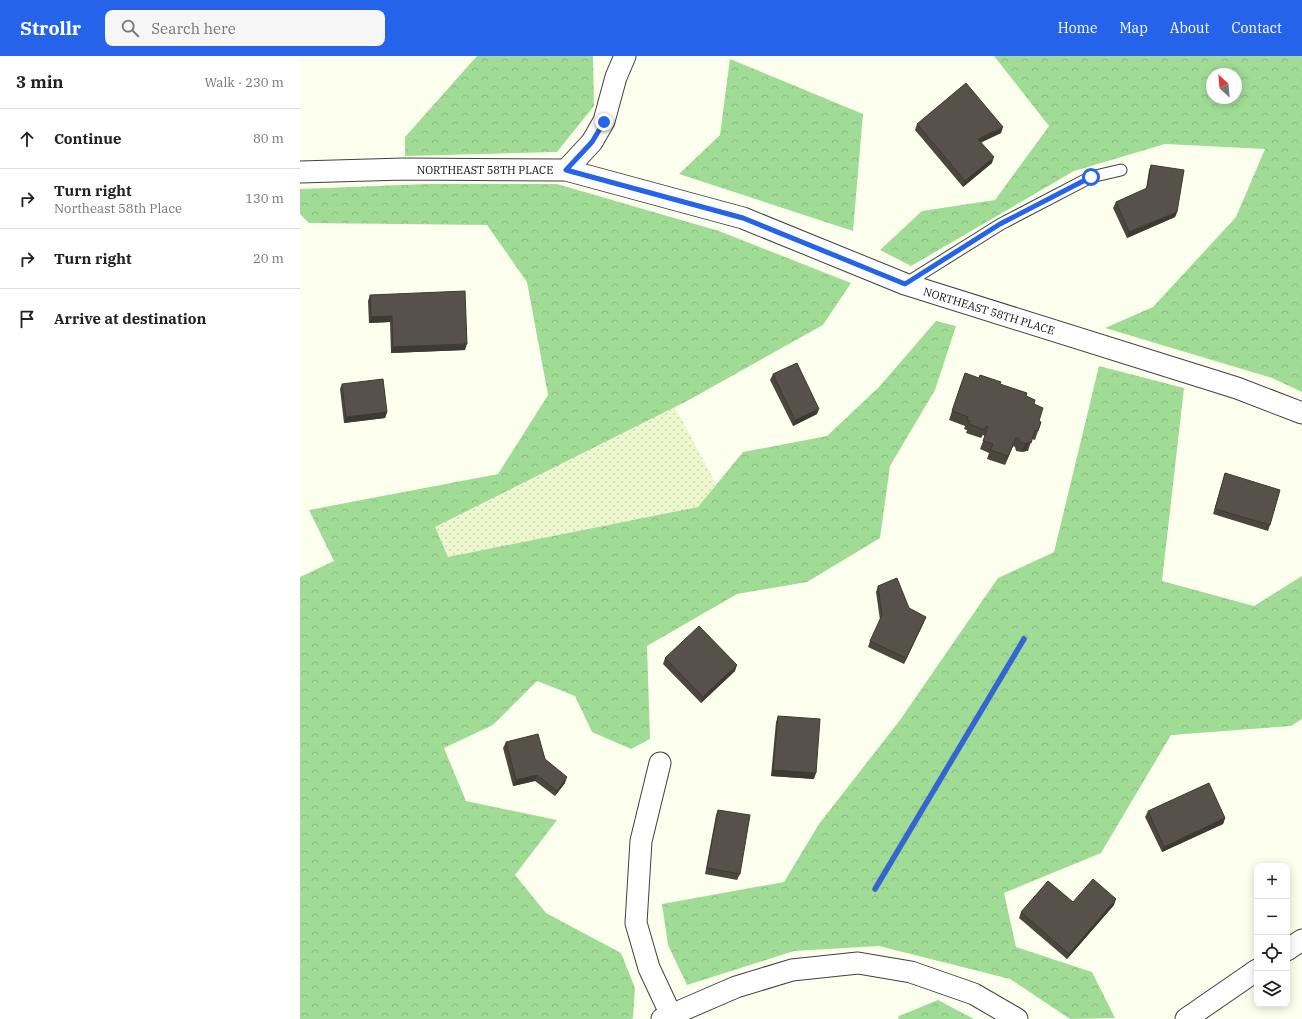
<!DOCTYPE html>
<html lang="en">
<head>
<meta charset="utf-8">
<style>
  body { margin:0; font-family:"IBM Plex Serif",serif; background:#f6f6f6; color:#222 }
  .controls { position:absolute; right:12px; bottom:12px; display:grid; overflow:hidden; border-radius:8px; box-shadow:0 2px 10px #0003 }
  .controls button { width:36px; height:36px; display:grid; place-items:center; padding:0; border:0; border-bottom:1px solid #e0e0e0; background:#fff; color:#222; font:20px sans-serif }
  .compass { position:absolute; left:906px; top:12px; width:36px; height:36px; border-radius:50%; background:#fff; box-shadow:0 2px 10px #0003; rotate:334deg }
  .stop { position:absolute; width:12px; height:12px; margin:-9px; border:3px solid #2563eb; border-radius:50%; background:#fff }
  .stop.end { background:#2563eb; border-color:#fff; box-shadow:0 1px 4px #0008 }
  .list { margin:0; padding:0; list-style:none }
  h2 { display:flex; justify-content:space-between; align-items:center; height:52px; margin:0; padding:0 16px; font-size:17px }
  h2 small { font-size:13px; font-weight:400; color:#767676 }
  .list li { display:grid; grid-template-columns:26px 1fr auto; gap:12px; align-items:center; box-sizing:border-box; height:60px; padding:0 16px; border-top:1px solid #e0e0e0 }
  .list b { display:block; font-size:15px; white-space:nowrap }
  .list p { margin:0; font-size:13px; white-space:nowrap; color:#767676 }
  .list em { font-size:13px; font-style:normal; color:#767676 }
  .icon { flex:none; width:22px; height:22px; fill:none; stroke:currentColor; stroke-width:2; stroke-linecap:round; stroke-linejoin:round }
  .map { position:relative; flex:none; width:1002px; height:963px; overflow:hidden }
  header { display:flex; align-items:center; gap:24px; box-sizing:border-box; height:56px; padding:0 20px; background:#2563eb; color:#fff }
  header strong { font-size:19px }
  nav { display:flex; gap:22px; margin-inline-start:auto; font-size:14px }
  .search { width:280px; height:36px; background:#f6f6f6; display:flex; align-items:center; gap:10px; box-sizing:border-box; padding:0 14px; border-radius:8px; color:#767676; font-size:15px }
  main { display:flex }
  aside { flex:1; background:#fff }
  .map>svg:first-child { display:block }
  .farmland { fill:url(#farmland-dots) }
  .forest { fill:url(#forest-crowns); fill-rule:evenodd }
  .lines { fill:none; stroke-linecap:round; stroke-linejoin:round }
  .stream { stroke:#3466d2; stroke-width:5.5 }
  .service-casing { stroke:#404040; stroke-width:13 }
  .minor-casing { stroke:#404040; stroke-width:23 }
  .service { stroke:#fff; stroke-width:11 }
  .minor { stroke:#fff; stroke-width:21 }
  .wall { fill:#4b473f }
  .shaded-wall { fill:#3d3933 }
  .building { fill:#575249; stroke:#3d3933 }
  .route { stroke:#2563eb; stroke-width:5 }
  .labels { text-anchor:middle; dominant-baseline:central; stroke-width:4; stroke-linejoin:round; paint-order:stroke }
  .street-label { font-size:11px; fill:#0d0d0d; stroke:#fff }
</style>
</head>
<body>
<header>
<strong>Strollr</strong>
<div class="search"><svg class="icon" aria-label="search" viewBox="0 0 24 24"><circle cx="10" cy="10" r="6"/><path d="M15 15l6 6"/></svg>Search here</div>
<nav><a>Home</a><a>Map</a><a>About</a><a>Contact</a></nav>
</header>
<main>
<aside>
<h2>3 min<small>Walk · 230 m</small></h2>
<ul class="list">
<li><svg class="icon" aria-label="ahead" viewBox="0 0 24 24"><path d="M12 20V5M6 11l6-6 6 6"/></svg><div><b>Continue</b></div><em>80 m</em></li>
<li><svg class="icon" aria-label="right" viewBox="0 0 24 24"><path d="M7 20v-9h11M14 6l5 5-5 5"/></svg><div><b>Turn right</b><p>Northeast 58th Place</p></div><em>130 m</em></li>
<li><svg class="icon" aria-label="right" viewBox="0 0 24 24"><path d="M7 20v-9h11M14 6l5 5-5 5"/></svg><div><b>Turn right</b></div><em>20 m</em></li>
<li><svg class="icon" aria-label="arrive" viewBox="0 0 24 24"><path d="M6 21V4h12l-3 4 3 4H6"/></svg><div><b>Arrive at destination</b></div></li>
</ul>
</aside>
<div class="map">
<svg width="1002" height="963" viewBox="0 0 1002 963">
  <defs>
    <pattern id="farmland-dots" width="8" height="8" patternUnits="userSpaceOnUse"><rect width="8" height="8" fill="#eef6cd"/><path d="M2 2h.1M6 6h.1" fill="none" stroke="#cbd2af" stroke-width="1.8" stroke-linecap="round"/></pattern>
    <pattern id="forest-crowns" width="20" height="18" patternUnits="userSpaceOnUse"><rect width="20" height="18" fill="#a0dc95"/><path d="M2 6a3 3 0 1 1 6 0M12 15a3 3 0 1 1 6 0" fill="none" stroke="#89bc7f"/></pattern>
  </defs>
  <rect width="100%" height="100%" fill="#fdffee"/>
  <!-- farmland -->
  <path class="farmland" d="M375,351l41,77 -18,23 -250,50 -14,-30z"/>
  <!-- forest -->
  <path class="forest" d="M177,0h116l1,50 -37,46 -152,4v-19z
    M694,0h308v336l-30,-14 -167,-50 48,-21 83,-90 29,-68 -100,-5 -91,27 -163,95 -31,-16 42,-39 73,-11 54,-74zM912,18h24v24h-24z
    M430,3l133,55 -10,117 -174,-57 41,-39z
    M127,128h130l162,47 132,52 -28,42 -136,76 -252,126 13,30 250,-50 45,-55 84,-16 52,-49 57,-66 20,5 -21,64 -45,76 -10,72 -73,44 -70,12 -90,52 3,93 -19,10 -39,-17 -17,-36 -38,-15 -44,44 -49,23 22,53 91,19 -42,55 31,38 75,40 14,35 -2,30 -2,1h-331v-442l34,-16 -25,-51 189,-36 50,-79 -21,-113 -40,-57 -178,-2 -9,-9v-25z
    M799,310l85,22 -22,193 92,25 48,-30v143l-11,7 -120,9 -70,118 -97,40 12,54 76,25 23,46 -45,1 -60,-40 -131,-33 -85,5 -107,34 -19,-40 -6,-41 122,-22 35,-58 81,-104 98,-142 56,-26z
    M638,944l36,19h-76l1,-3z"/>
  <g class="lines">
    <!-- stream -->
    <path class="stream" d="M575,833l149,-250"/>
    <!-- service casing -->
    <g class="service-casing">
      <path id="service" d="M605,228l96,-60 90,-47 30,-7"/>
    </g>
    <!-- minor casing -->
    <g class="minor-casing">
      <path id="minor" d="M266,114l26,-28 12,-21 12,-44 9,-21
        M0,116l104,-3 162,1 177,48 162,66 332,104 65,25
        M360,707l-19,78 -5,82 13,45 22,47
        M987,894l15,-10
        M362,963l74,-32 56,-17 66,-7 53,9 63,22 43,25
        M886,963l71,-49"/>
    </g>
    <!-- service -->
    <use href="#service" class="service"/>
    <!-- minor -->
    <use href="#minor" class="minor"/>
  </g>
  <!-- wall -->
  <path class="wall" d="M617,68l84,9 -20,9 11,21 -29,24 -48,-57z
    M851,109l26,47 -2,5 -48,21 -14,-30 3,-6 30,-13 3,-19z
    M70,239l95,55 -74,3 -1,-31 -21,1 -1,-22z
    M473,318l44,40 -24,12 -23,-46z
    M662,325l38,4 26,11 8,8 5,17 2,1 -6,18 -3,-1 -4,12h-2l-4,1 -6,-1 -1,-4 -2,-1 -8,19 -18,-6 2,-6 -9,-4 5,-13 -2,-1 -2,3 -15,-5 1,-3 -3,-1 1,-3 -16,-6z
    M42,328l45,28 -2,6 -41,5 -4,-34z
    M925,417l45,52 -2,6 -55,-17z
    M578,530l31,22 15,14 -20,42 -36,-17 2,-6 10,-21 -4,-28z
    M365,602l70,13 -34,32 -38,-39z
    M478,660l36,63 -43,-3 5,-54z
    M206,686l39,17 20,24 -10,13 -20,-15 -22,5 -10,-38z
    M418,754l22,64 -3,6 -32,-6 11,-59z
    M848,755l77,7 -2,6 -61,28 -17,-35z
    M773,846l41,3 -47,54 -48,-41 2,-6z"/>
  <!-- shaded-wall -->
  <path class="shaded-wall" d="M703,71l-2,6 -25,12 2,-6z
    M694,101l-2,6 -29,24 2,-6z
    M877,156l-2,5 -48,21 2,-6z
    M92,260l-2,6 -21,1 2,-6z
    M167,288l-2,6 -74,3 2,-6z
    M519,353l-2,5 -24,12 2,-6z
    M87,356l-2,6 -41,5 2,-6z
    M716,382l-3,8 -8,19 3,-9z
    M729,386l-3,9 -4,1 3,-8z
    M626,561l-2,5 -20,42 2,-6z
    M437,609l-2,6 -34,32 2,-6z
    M473,714l43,3 -2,6 -43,-3z
    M237,719l-2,6 -22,5 3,-6z
    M267,721l-2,6 -10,13 2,-5z
    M925,762l-2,6 -61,28 2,-5z
    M816,843l-2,6 -47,54 2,-5z"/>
  <!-- building -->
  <path class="building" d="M666,27l37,44 -25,12 16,18 -29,24 -48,-57z
    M851,109l33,5 -7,42 -48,20 -13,-30 31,-14z
    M165,235l2,53 -74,3 -1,-31 -21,1 -1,-22z
    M497,307l22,46 -24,11 -22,-46z
    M665,317l14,5 1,-3 21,7 -1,2 27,9 -1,3 9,4 -1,4 9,4 -4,13 2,1 -3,9 -3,-1 -4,13 -2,-1 -4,2 -5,-2 -2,-4h-2l-8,18 -18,-6 3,-6 -10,-3 5,-14 -2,-1 -2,4 -15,-6 1,-3 -3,-1 1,-3 -16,-6z
    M83,323l4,33 -41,5 -4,-33z
    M925,417l55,17 -10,35 -55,-16z
    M597,522l12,30 17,9 -20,41 -36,-17 12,-26 -4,-29z
    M399,570l38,39 -34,32 -38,-39z
    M478,660l42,3 -4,54 -43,-3z
    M238,678l7,25 22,18 -10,14 -20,-16 -21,5 -10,-38z
    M909,727l16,35 -61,29 -16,-36z
    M418,754l32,5 -10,59 -33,-6z
    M793,823l23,20 -47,55 -48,-42 27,-31 25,21z"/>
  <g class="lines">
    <!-- route -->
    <path class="route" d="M304,66l-12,20 -26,28 177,48 162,66 95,-60 91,-47"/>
  </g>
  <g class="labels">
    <!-- street labels -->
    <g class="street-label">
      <text x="185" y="114">NORTHEAST 58TH PLACE</text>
      <text transform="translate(689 255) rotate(17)">NORTHEAST 58TH PLACE</text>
    </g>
  </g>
</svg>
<div class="controls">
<button>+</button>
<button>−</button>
<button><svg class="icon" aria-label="locate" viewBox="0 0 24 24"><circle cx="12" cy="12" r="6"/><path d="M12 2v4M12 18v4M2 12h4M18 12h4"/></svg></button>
<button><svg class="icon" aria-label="layers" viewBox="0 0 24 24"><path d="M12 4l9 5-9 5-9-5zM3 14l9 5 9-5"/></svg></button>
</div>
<svg class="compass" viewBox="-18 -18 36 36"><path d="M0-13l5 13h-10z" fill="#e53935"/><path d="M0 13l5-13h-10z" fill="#767676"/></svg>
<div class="stop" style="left:791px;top:121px"></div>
<div class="stop end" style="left:304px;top:66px"></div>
</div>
</main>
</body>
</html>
